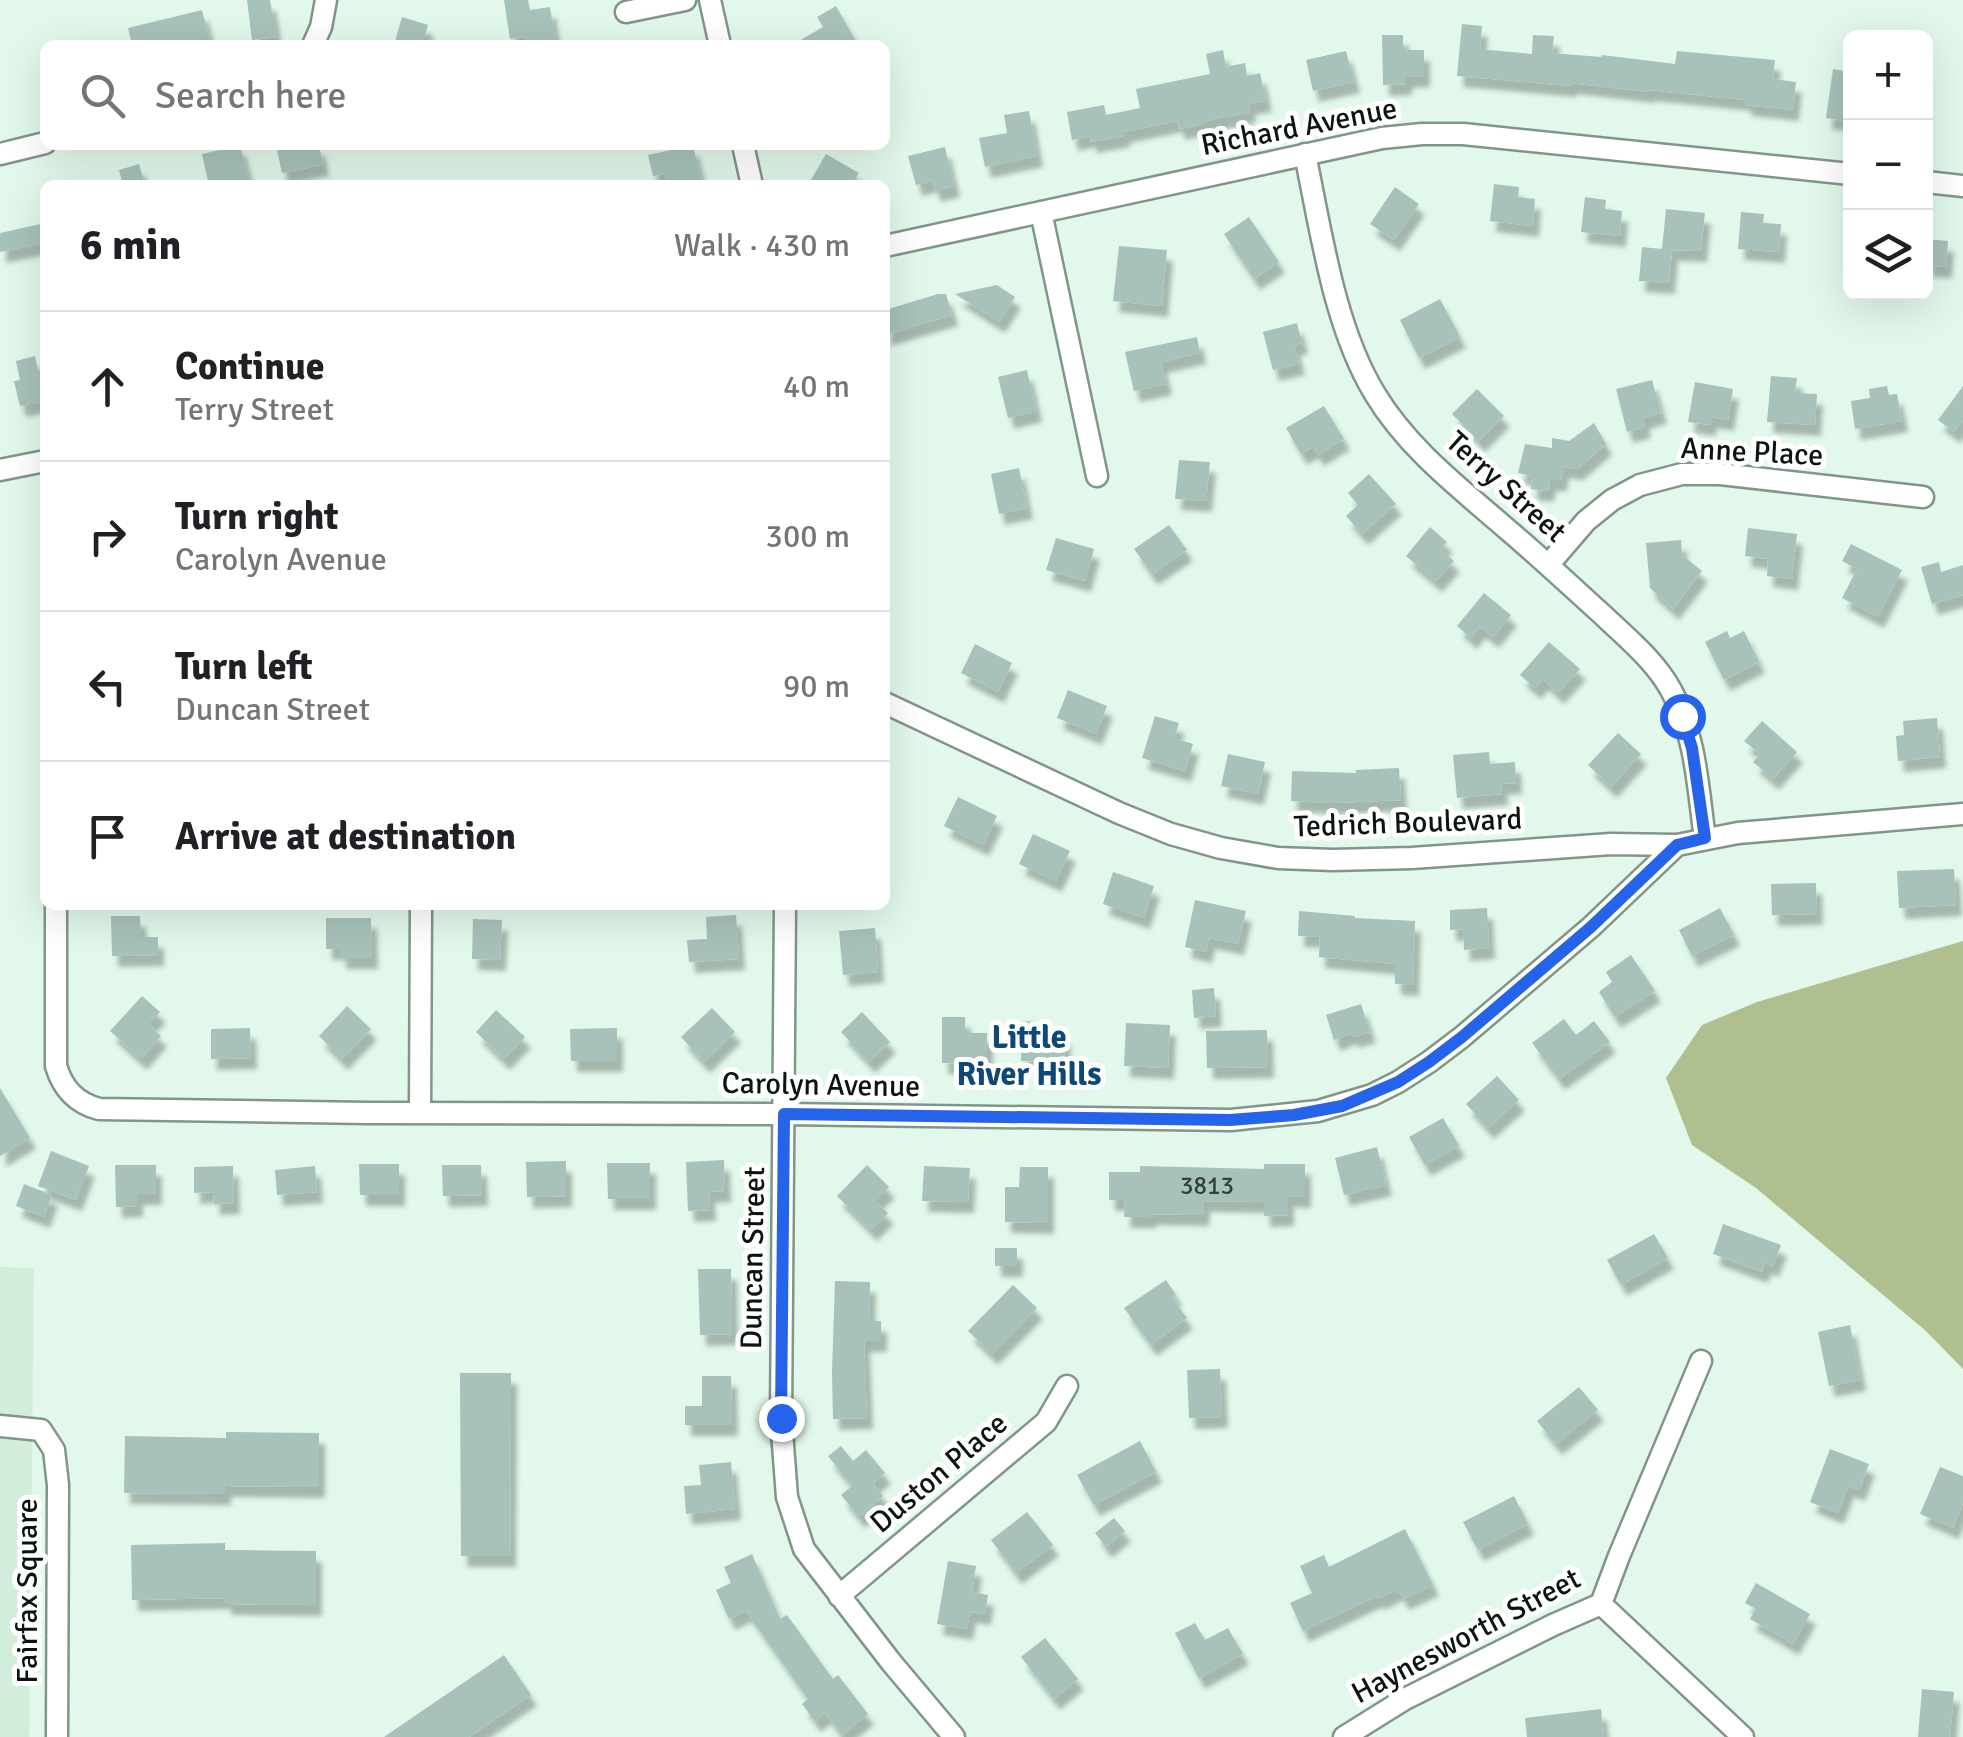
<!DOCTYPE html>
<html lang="en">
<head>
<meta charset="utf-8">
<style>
  body { margin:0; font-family:Signika,sans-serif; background:#f2f2f2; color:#202124 }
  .controls { position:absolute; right:30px; top:30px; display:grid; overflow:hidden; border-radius:15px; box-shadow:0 10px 40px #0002 }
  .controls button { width:90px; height:90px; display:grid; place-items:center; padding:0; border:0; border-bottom:2px solid #e0e0e0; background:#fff; color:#202124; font:50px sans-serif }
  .stop { position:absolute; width:30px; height:30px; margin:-22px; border:8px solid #2563eb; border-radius:50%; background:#fff }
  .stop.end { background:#2563eb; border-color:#fff; box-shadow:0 2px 10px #0008 }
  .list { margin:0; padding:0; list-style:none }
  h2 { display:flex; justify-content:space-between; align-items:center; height:130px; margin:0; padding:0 40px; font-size:42px }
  h2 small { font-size:32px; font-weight:400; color:#757577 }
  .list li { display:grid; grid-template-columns:65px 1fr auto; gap:30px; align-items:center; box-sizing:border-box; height:150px; padding:0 40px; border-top:2px solid #e0e0e0 }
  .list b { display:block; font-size:38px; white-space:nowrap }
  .list p { margin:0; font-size:32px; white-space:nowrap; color:#757577 }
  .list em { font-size:32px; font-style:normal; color:#757577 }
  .icon { flex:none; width:55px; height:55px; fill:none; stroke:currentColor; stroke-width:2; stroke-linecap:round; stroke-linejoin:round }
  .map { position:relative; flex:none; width:1963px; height:1737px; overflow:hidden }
  .search { position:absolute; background:#fff; box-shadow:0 10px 40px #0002; left:40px; top:40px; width:850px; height:110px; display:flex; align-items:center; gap:25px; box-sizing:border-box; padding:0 35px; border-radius:15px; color:#757577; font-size:38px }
  .panel { position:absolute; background:#fff; box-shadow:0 10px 40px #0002; left:40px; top:180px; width:850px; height:730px; border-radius:15px }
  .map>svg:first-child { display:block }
  .built { fill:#d0eedb }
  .forest { fill:#b0bf90 }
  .building { fill:#a7c2ba; filter:url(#shadow) }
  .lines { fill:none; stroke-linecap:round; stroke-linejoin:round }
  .street-casing { stroke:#819689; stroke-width:25 }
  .street { stroke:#fff; stroke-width:20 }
  .route { stroke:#2563eb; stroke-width:12 }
  .labels { text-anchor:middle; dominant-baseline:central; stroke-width:10; stroke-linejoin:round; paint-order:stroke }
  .number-label { font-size:25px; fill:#33403a }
  .street-label { font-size:30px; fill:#0c140f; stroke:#fff }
  .neighbourhood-label { font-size:32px; font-weight:bold; fill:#0e4879; stroke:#fff }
</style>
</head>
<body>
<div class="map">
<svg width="1963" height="1737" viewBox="0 0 1963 1737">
  <defs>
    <filter id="shadow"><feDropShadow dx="6" dy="11" stdDeviation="2.5" flood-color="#0004"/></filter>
  </defs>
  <rect width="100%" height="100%" fill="#e1f8ea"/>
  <!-- built -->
  <path class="built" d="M0,1267l34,1 -5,469h-29z"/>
  <!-- forest -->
  <path class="forest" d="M1963,941v428l-37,-38 -170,-143 -64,-43 -26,-67 36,-53 55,-23z"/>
  <!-- building -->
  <path class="building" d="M247,0h23l6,37 -24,3z
    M504,0h24l2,10 20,-3 6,38h-28l-2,-8 -16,2z
    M836,6l22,39h-66l31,-18 -6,-10z
    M202,10l9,35h-79l-4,-17z
    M402,17l26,8 -6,20h-28z
    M1462,24l20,2 -2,23 52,5 1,-19 21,1 -2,17 49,4 1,-2 73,9 2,-13 98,9 -2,19 23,3 -3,28 -48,-5 1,-5 -97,-10v2l-78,-9 -1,3 -113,-10z
    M1382,35h21v15h21v26l-18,1v7l-23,1z
    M1223,50l3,17 19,-4 2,13 13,-3 6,28 -17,3 1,8 -48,10 1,2 -24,5 -2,-8 -53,11v4l-33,6 -1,-6 -18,4 -5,-28 37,-7 2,10 34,-7 -4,-19 74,-15 -4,-20z
    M1346,51l8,31 -41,9 -7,-31z
    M1833,69l17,3v50l-24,-4z
    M1029,111l8,45 -52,11 -6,-29 28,-5 -3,-18z
    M219,145h21l10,40h-41l-7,-31 18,-4z
    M276,145h43l4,20 -41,8z
    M693,145l9,40h-34l-3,-11 -12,2 -5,-21z
    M945,147l9,39 -19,5 -3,-10 -16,4 -8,-29z
    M826,154l33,19 -7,12h-44z
    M139,164l6,21h-22l-4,-15z
    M1494,184l25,3 -1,10 17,2 -2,27 -43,-5z
    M1395,187l24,17 -25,36 -24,-16z
    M1585,197l21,3 -1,9 17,2 -2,25 -39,-4z
    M1666,209l39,4 -4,38 -29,-1 -3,33 -30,-2 3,-34 20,2z
    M1741,212l23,2 -1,9 18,1 -2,28 -41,-3z
    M1249,217l30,45 -25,17 -30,-45z
    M45,223v20l-45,9v-19z
    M1926,239l22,2 -2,26 -20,-1z
    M1119,246l48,4 -5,56 -49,-5z
    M997,285l18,12 -16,25 -44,-28z
    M938,294h8l6,21 -67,20v-25z
    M1440,299l20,38 -41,21 -19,-38z
    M1297,323l5,20 -8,2 5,19 -26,6 -10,-38z
    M1197,337l3,16 -39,9 5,22 -32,7 -9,-39z
    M35,356l3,15 7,-2v32l-25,5 -6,-25 6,-1 -4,-19z
    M1027,370l9,41 -28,7 -10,-41z
    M1771,376l26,2 -2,15 22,1 -2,31 -48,-3z
    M1652,380l9,33 -18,5 2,9 -18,5 -11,-43z
    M1695,382l38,7 -5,31 -17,-3 -1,8 -22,-3z
    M1887,386l2,9 8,-1 5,27 -47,8 -4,-28 19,-3 -1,-9z
    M1963,386v34l-9,12 -16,-12z
    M1477,389l27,27 -25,25 -27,-27z
    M1324,406l20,33 -26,16 -5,-8 -12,7 -15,-26z
    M1594,423l12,21 -29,25 -14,-2 -2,13h-11l-2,11 -17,-2 1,-13 -14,-3 7,-29 27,4v-10l17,3z
    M1179,460l31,2 -4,39 -31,-2z
    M1019,468l8,40 -28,6 -8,-40z
    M1369,474l27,30 -34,30 -16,-18 12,-11 -10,-12z
    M1169,525l18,25 -35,24 -18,-25z
    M1430,527l17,15 -7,7 14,12 -18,20 -30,-25z
    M1748,528l49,6 -5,45 -25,-3 1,-17 -23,-3z
    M1056,538l38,11 -9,32 -39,-11z
    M1681,540l1,15 20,16 -29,38 -23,-21 -4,-45z
    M1851,544l51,26 -24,47 -36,-19 15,-29 -15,-8z
    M1939,562l2,10 22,-7v30l-31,9 -11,-37z
    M1484,593l27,22 -18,22 -13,-10 -9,11 -14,-12z
    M1727,631l3,7 14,-7 15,31 -35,18 -19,-38z
    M1549,642l31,27 -22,24 -15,-14 -8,9 -15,-13z
    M975,644l37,19 -14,29 -37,-19z
    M1068,690l39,16 -11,28 -39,-16z
    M1155,716l24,7 -5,15 19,6 -8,27 -43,-13z
    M1937,718l3,39 -42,4 -2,-25 8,-1 -1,-14z
    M1762,721l35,31 -24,27 -20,-17 7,-8 -16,-13z
    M1618,733l23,21 -30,33 -23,-22z
    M1489,752l1,12 25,-2 1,21 -15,1 1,10 -45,4 -4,-43z
    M1228,754l37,8 -7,32 -37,-8z
    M1399,768l2,32 -66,3 -44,-2 1,-30 64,2v-3z
    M958,797l39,19 -14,29 -39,-19z
    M1033,834l37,17 -14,30 -37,-17z
    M1954,869l2,36 -57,3 -2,-37z
    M1113,872l41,14 -10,32 -41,-14z
    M1816,883l1,31 -45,1 -1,-31z
    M1195,900l51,11 -8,33 -29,-6 -3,14 -21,-5z
    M1487,908l2,40 -25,2 -1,-21 -13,1v-20z
    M1720,908l14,27 -42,21 -13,-26z
    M1299,911l56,5v2l60,3 -2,64 -18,-1v-20l-76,-7 1,-20 -22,-1z
    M736,915l3,44 -50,3 -2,-22 20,-1 -1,-22z
    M111,916h29l1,21h17v18l-46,1z
    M326,918h45l1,40h-32v-9h-14z
    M473,919l29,1 -2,40 -28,-1z
    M875,928l3,44 -35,3 -4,-44z
    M1631,955l24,36 -40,26 -16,-25 13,-10 -6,-10z
    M1214,988l2,28 -22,2 -2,-28z
    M142,996l18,16 -12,12 13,12 -20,23 -31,-28z
    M1361,1004l9,28 -17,5 -2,-4 -17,7 -8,-25z
    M347,1006l24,23 -29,30 -23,-23z
    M712,1008l23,24 -31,30 -23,-25z
    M496,1010l29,27 -21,22 -28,-27z
    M862,1012l28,30 -21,20 -28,-30z
    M942,1017h23v16h22v31l-45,-1z
    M1564,1019l12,16 18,-14 16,21 -51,37 -27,-36z
    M1022,1021l23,1 -1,13h21l-1,27 -43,-1z
    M1126,1023l44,2 -2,43 -44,-2z
    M250,1028l1,30 -40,1v-30z
    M617,1028v33h-46l-1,-32z
    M1267,1030l1,37 -61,1 -1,-37z
    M1497,1076l22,24 -31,28 -22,-24z
    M0,1088l30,50 -30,18z
    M1443,1118l16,28 -34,19 -16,-28z
    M1377,1147l9,38 -42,10 -9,-37z
    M51,1151l38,15 -13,34 -38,-14z
    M724,1160l1,31 -16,1 1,18 -22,1 -2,-49z
    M566,1161v35l-39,1 -1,-35z
    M607,1163h43v36h-42z
    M359,1164h40v31h-39z
    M1264,1164h41v33l-17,-1v19l-24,1v-14l-60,-1 -1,14 -52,-1v3h-27l1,-17h-16v-28h31v-6l124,3z
    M115,1165h41v29h-19v12l-21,1z
    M442,1165h39l1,30 -39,1z
    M867,1165l22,22 -14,14 13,12 -17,17 -34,-34z
    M233,1166l1,37 -20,1 -1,-12 -19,1v-26z
    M315,1166l2,26 -40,3 -2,-25z
    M924,1166l46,2 -2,34 -46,-1z
    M1020,1167h28v56l-43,-1v-35h14z
    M24,1184l28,11 -8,22 -28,-11z
    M1723,1224l58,21 -8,21 -8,-3 -3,9 -49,-18z
    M1654,1234l14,24 -47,27 -14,-25z
    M995,1248h22v18h-22z
    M698,1269h33l1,65 -32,1z
    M1166,1280l10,15 -4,3 15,20 -36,27 -27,-37z
    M835,1281l35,1 -1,39h12v20h-17l3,77 -34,1 -1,-48z
    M1013,1285l24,23 -45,46 -24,-23z
    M1850,1325l10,55 -31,6 -11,-54z
    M1220,1369l2,48 -33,1 -2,-48z
    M460,1373h51l-1,183h-49z
    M702,1376h29l1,49h-47v-19h17z
    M1579,1387l19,23 -42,34 -19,-23z
    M226,1432l93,1v54l-94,-1v8l-101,-1 1,-57 101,2z
    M1140,1441l16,31 -62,33 -17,-30z
    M841,1446l12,15 13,-11 19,23 -12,10 10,13 -24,21 -18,-22 11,-9 -24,-30z
    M1830,1449l39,15 -10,26 -11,-4 -10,27 -28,-11z
    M731,1462l4,47 -49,5 -2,-28 17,-1 -2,-20z
    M1940,1467l23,9v27l-10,25 -33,-14z
    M1514,1496l14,28 -50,26 -15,-28z
    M1027,1512l26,33 -37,28 -25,-33z
    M1114,1518l11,13 -19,16 -11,-14z
    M1405,1529l28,56 -30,14 -5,-10 -20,10 -1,-3 -74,35 -13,-28 22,-10 -12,-27 24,-11 5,12z
    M225,1543v7l91,1v54l-91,-1 1,-6 -94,2 -1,-55z
    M752,1554l28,65 7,-4 46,64 5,-4 30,39 -26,21 -17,-22 -10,8 -13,-17 6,-5 -62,-88 -17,8 -13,-29 15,-7 -7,-16z
    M948,1561l28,5 -4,26 16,3 -3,19 -15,-2 -3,17 -30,-5z
    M1756,1583l54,31 -17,30 -43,-25 6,-10 -11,-6z
    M1195,1623l10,17 23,-12 15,26 -44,24 -24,-45z
    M1045,1638l33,41 -24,20 -33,-42z
    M504,1655l27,40 -62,42h-85z
    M1922,1689l32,3 -4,45h-32z
    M1601,1709l3,28h-77l-2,-19z"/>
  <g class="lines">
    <!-- street casing -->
    <g class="street-casing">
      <path id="street" d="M710,0l10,45
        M626,12l59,-12
        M313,45l8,-18 5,-27
        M743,145l9,40
        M0,154l45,-11
        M1305,154c16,77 29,173 70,240 33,55 86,95 133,136 33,28 65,58 97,87 24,23 50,44 66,73 25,45 27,99 34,149
        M1926,182l37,4
        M1041,212l56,264
        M885,246l497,-108 40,-4h41l387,40
        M0,470l45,-9
        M1549,564l37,-43 26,-21 28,-15 42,-11h38l203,23
        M885,703l234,110 52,21 50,14 57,10 55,2 79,-2 199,-14 66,1 61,-12 225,-19
        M56,905v161c7,23 20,37 43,43l269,4 417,1 446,6 87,-9 54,-16 26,-13 31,-20 33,-25 129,-110 86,-82
        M785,905l-4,514 6,78 17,52 87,113 63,75
        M420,1112l1,-207
        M0,1426l41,4 13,20 4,35 -1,252
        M839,1596l207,-174 21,-36
        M1601,1604l142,133
        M1344,1737l61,-38 148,-74 48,-21 18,-48 82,-195"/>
    </g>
    <!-- street -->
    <use href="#street" class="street"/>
  </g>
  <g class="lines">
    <!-- route -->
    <path class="route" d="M781,1418l3,-304 446,6 64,-5 48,-9 56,-24 31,-20 33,-25 129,-110 86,-82 28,-7 -13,-90 -10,-32"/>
  </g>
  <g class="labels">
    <!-- number labels -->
    <g class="number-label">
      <text x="1207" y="1185">3813</text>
    </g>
    <!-- street labels -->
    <g class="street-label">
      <text transform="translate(1299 127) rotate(-11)">Richard Avenue</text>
      <text transform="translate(1752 452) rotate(3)">Anne Place</text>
      <text transform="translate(1506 487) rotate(42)">Terry Street</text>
      <text transform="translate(1408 823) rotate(-2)">Tedrich Boulevard</text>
      <text transform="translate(821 1085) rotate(1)">Carolyn Avenue</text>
      <text transform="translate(753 1258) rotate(-89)">Duncan Street</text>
      <text transform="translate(939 1473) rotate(-40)">Duston Place</text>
      <text transform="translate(27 1591) rotate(-90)">Fairfax Square</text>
      <text transform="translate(1466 1636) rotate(-28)">Haynesworth Street</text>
    </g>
    <!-- neighbourhood labels -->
    <g class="neighbourhood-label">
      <text x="1029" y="1037">Little<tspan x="1029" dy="37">River Hills</tspan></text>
    </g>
  </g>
</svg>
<div class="controls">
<button>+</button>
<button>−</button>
<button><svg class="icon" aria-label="layers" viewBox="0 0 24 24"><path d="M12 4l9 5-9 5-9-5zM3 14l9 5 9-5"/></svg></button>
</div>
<div class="stop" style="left:1682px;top:716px"></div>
<div class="stop end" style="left:781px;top:1418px"></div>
<div class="search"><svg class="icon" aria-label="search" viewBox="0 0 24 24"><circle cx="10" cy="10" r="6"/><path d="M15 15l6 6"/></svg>Search here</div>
<section class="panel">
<h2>6 min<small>Walk · 430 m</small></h2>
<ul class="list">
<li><svg class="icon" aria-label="ahead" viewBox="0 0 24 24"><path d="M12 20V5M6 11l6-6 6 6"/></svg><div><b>Continue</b><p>Terry Street</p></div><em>40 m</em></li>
<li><svg class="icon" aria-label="right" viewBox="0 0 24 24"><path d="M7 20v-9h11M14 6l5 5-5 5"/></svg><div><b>Turn right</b><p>Carolyn Avenue</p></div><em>300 m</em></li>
<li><svg class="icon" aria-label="left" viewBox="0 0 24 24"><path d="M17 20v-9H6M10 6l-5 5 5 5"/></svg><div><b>Turn left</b><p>Duncan Street</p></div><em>90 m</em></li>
<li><svg class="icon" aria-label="arrive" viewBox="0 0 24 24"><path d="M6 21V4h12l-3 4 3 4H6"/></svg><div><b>Arrive at destination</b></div></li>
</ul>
</section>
</div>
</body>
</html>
